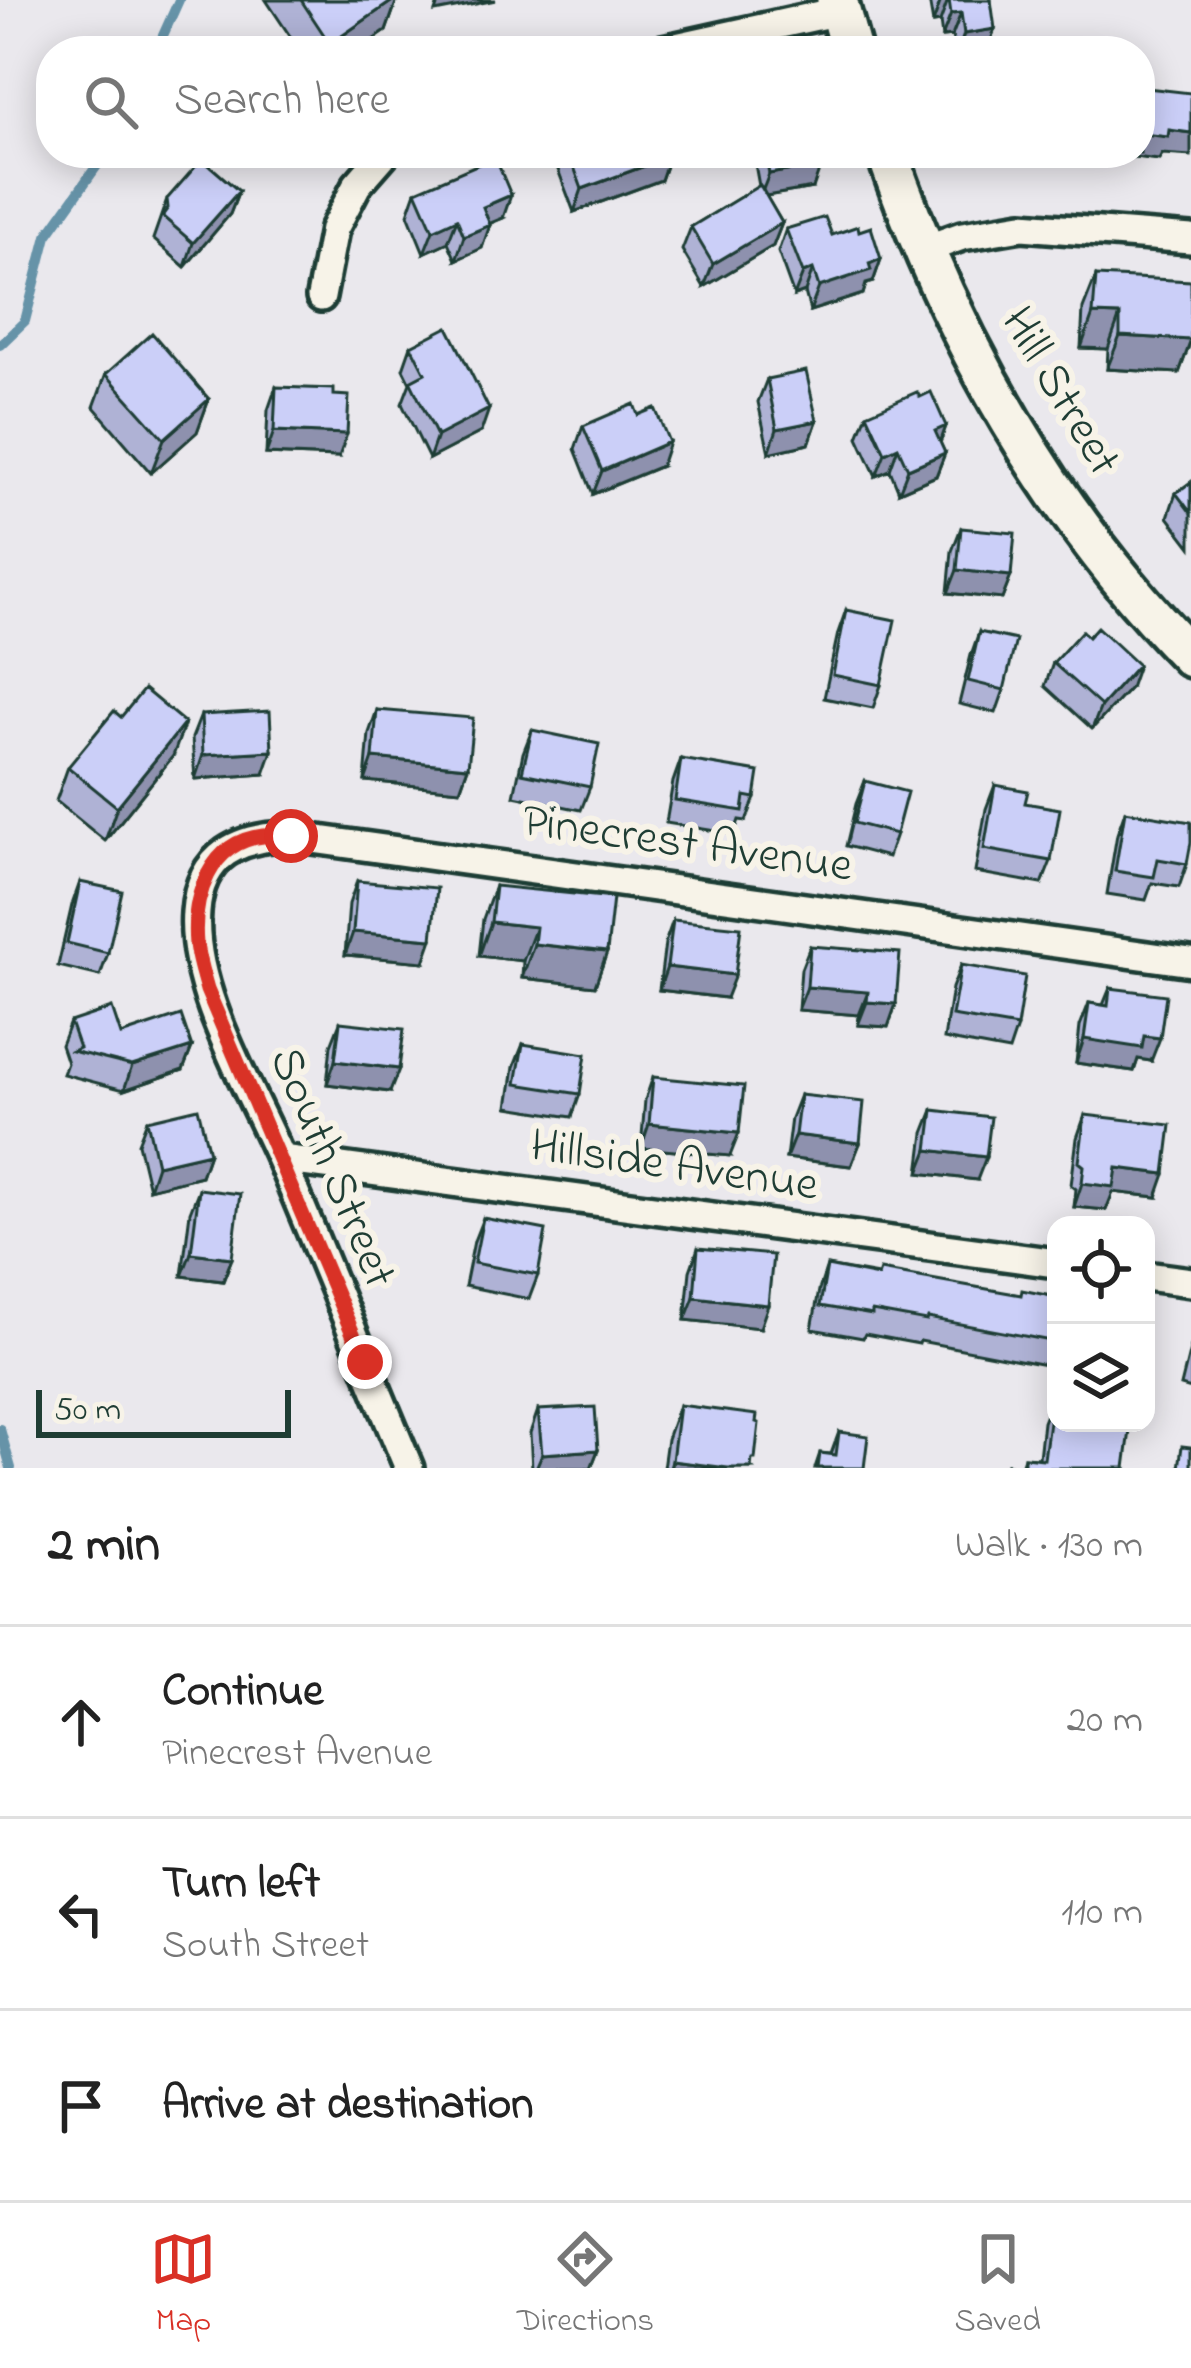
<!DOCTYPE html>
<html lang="en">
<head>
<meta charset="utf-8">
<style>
  body { margin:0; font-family:"Indie Flower",sans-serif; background:#f2f2f2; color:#222 }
  .controls { position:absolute; right:36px; bottom:36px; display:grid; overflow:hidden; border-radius:24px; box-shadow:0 6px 30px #0003 }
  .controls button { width:108px; height:108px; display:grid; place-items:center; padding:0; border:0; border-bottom:3px solid #e0e0e0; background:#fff; color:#222; font:60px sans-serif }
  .scale { position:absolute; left:36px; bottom:30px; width:255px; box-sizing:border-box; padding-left:12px; border:6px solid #1f3d34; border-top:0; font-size:33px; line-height:42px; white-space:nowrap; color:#1f3d34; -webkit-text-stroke:9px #f7f3e8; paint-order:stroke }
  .stop { position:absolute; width:36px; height:36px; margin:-27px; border:9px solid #d93025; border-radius:50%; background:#fff }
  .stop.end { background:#d93025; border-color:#fff; box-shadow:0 3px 12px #0008 }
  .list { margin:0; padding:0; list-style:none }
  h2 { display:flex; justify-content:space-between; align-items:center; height:156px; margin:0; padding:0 48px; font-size:51px }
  h2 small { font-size:39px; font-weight:400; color:#767676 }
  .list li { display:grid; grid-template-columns:78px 1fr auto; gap:36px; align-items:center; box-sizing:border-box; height:192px; padding:0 48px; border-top:3px solid #e0e0e0 }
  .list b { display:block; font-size:45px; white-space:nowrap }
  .list p { margin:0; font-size:39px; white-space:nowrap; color:#767676 }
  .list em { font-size:39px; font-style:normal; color:#767676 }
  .icon { flex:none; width:66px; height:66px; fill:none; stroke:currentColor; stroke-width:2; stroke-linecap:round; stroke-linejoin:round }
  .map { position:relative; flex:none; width:1191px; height:1468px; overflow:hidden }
  .search { position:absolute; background:#fff; box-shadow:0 6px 30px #0003; left:36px; right:36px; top:36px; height:132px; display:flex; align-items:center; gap:30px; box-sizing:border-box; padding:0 42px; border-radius:48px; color:#767676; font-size:45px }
  .sheet { height:732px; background:#fff }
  nav { display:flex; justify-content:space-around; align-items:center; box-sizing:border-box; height:168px; border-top:3px solid #e0e0e0; background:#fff; font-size:33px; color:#767676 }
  nav a { display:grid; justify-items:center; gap:6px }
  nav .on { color:#d93025 }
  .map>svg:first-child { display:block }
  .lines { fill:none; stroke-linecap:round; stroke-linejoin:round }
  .stream { stroke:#6693a8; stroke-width:10 }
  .minor-casing { stroke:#1f3d34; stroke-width:36 }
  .secondary-casing { stroke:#1f3d34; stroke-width:48 }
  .minor { stroke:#f7f3e8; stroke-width:27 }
  .secondary { stroke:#f7f3e8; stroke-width:39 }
  .wall { fill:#afb2d5; stroke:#1f3d34; stroke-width:3 }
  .shaded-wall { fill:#8e91ae; stroke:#1f3d34; stroke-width:3 }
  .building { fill:#cbcff8; stroke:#1f3d34; stroke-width:3 }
  .route { stroke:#d93025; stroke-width:15 }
  .labels { text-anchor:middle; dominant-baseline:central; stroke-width:12; stroke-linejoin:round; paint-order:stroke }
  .street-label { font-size:48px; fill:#1f3d34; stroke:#f7f3e8 }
</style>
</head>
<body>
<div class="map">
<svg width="1191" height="1468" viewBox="0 0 1191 1468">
  <rect width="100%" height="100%" fill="#eae8ed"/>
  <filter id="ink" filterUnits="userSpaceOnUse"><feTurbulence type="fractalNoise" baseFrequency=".00833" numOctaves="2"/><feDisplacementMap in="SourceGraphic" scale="24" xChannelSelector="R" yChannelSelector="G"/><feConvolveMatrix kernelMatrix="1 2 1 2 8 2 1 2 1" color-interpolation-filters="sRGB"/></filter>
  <g filter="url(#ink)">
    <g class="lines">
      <!-- stream -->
      <path class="stream" d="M156,51l23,-51
        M0,345l25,-24 22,-85 59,-83
        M0,1429l11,39"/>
      <!-- minor casing -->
      <g class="minor-casing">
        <path id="minor" d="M658,51l181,-40
          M923,250l39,-14 60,-10 169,13
          M321,297l13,-68 23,-44 28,-32
          M281,1159l775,104
          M1146,1276l45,6
          M409,1468c-43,-102 -84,-205 -127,-306 -31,-73 -92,-170 -86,-250 4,-58 44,-76 95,-76l900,126"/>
      </g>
      <!-- secondary casing -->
      <g class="secondary-casing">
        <path id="secondary" d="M837,0l14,51
          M887,153c65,186 165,363 304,504"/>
      </g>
      <!-- minor -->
      <use href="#minor" class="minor"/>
      <!-- secondary -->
      <use href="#secondary" class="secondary"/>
    </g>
    <!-- wall -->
    <path class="wall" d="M266,0h131l-11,31 -29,20h-57z
      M929,0h62l-4,51h-32l-3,-15 -10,1 -2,-15 -7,1z
      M1147,88l15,66 -3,6 -25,-3 1,-4h5v-45z
      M562,153h106l1,4 -8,23 -87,32 -17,-45z
      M753,153h66l-6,35 -47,8 16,27 -9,23 -69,41 -22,-37 9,-23 68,-41z
      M239,191l-9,23 -45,53 -32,-28 14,-40z
      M416,191l87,27 -13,5 -8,25 -26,12 -8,-18 -24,11 -16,-39z
      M786,229l46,6 27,-4 22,28 -8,23 -7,2 -3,10 -53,17 -5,-19 -11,4 -16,-44z
      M1096,276l95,64 -12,33 -72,-4 1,-20 -27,-1 2,-39z
      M411,346l70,86 -52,27 -27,-55 8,-21 -7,-14z
      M106,374l103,25 -12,33 -46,41 -57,-66z
      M767,379l50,42 -8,23 -40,9 -11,-51z
      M276,387l63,70 -73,-3 2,-44z
      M920,397l26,29 -6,16 5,11 -9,23 -37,16 -9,-22 -14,6 -18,-39 9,-23z
      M583,426l78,40 -68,28 -18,-45z
      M1191,482v65l-23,-30 8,-24z
      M961,528l50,48 -9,23 -54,-6 4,-42z
      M846,610l35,75 -8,23 -49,-10 14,-65z
      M979,632l25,58 -8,23 -37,-9 12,-49z
      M1053,663l77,25 -38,41 -47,-43z
      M377,710l91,57 -8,23 -95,-9 4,-48z
      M201,715l63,59 -69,5 -3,-41z
      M532,730l58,57 -9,23 -67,-14 9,-43z
      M173,756l-68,85 -49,-40 12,-34z
      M681,759l74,39 -9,23 -7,-1 -5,14 -68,-11 7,-41z
      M865,781l31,53 -8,23 -42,-11 10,-42z
      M995,785l56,76 -9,23 -67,-12 11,-63z
      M1125,811l62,53 -8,23 -27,-4 -6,17 -39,-6 10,-60z
      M357,881l67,81 -79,-7 4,-51z
      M80,882l28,71 -8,23 -42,-10 14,-61z
      M495,886l112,66 -12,34 -73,-8 1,-17 -44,-5 4,-37z
      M673,920l53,78 -67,-8 6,-47z
      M810,946l86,58 -8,23 -30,-2 1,-10 -61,-5 3,-41z
      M961,965l56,62 -8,24 -65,-12 8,-51z
      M1110,988l41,73 -13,-2 -4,12 -58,-8 4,-37 9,-23 14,2z
      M70,1022l51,13 71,12 -9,23 -59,20 -61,-16 4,-11 -6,-18z
      M340,1022l50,70 -63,-8 4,-39z
      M523,1044l57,50 -8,23 -64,-10 6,-40z
      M653,1077l77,79 -89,-8 4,-48z
      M800,1095l60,48 -9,23 -65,-8 5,-40z
      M933,1110l44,70 -58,-7 5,-40z
      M1085,1115l72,82 -44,-5 -7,18 -32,-3 2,-18 -5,-4 6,-47z
      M147,1120l62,33 -8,23 -52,13 -11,-46z
      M199,1189l33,69 -9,23 -41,-5 8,-64z
      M483,1218l55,57 -9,24 -64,-13 9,-45z
      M698,1248l62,80 -75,-8 5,-49z
      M827,1266l51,9 142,20 36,2v70l-136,-26 -1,3 -54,-10 -2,4 -51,-9 7,-39z
      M1191,1345v44l-10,-3z
      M1052,1399l73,69h-119l1,-4 14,2 3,-9 15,1 4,-36z
      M679,1405l73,63h-89l4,-29z
      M538,1410l60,40 -7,18h-59l-2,-35z
      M839,1432l25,36h-49l5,-15 11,1z"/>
    <!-- shaded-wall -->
    <path class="shaded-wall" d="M394,0h3l-11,31 -29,20h-30l3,-7z
      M439,0h57l-61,12z
      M941,0h7l-8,22 -7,1z
      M961,13l-9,23 -10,1 9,-23z
      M995,29l-8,22h-29l6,-17z
      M1169,130l22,3v23l-29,-2 -3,6 -25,-3 2,-4h4v-11l3,-8z
      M669,157l-8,23 -87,32 8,-23z
      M821,165l-8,23 -53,9 9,-23z
      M239,191l-9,23 -45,53 8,-24z
      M511,195l-8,23 -29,12 9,-23z
      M457,219l-9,23 -24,11 9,-23z
      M782,223l-9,23 -69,41 9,-23z
      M490,225l-8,23 -26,12 8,-24z
      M881,259l-8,23 -7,2 -3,10 -53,17 9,-24z
      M813,269l-8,23 -11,4 9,-23z
      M1093,314l27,1 -12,34 -27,-1z
      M1120,336l71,4 -12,33 -72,-4z
      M209,399l-12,33 -46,41 13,-34z
      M489,409l-8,23 -52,27 8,-23z
      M817,421l-8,23 -40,9 8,-24z
      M946,426l-8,23 -3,-18z
      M274,431l73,3 -8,23 -73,-3z
      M669,442l-8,24 -68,28 9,-23z
      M898,447l-8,23 -14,6 9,-23z
      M945,453l-9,23 -37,16 9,-23z
      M957,570l54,6 -9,23 -54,-6z
      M1138,665l-8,23 -38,41 9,-23z
      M185,723l-12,33 -68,85 12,-34z
      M272,751l-8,23 -69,5 8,-24z
      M373,758l95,9 -8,23 -95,-9z
      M491,922l45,5 -13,34 -44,-5z
      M353,932l79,7 -8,23 -79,-7z
      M534,944l73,8 -12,34 -73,-8z
      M667,967l68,8 -9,23 -67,-8z
      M807,987l61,5 -9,23 -61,-5z
      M867,1002l29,2 -8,23 -30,-2z
      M1144,1036l16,2 -9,23 -13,-2 -4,12 -58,-8 8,-24z
      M192,1047l-9,23 -59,20 8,-24z
      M335,1061l64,8 -9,23 -63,-8z
      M649,1124l90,9 -9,23 -89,-8z
      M795,1135l65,8 -9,23 -65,-8z
      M928,1150l58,7 -9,23 -58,-7z
      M209,1153l-8,23 -52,13 8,-24z
      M1117,1168l48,6 -8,23 -44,-5 -7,18 -32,-3 8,-24z
      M191,1253l41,5 -9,23 -41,-5z
      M694,1297l74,8 -8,23 -75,-8z
      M598,1450l-7,18h-55l6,-14z
      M672,1461l56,7h-58z"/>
    <!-- building -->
    <path class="building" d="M301,0h93l-64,44z
      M949,0h42l4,29 -31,5 -3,-21 -10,1z
      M1147,88l44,5v40l-22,-3 -1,7 -25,-3z
      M569,153h99l1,4 -87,32z
      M765,153h54l2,12 -52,9z
      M495,157l16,38 -28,12 7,18 -26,11 -7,-17 -24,11 -17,-39z
      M202,159l37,32 -46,52 -31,-27 6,-8 -1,-9z
      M760,185l22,38 -69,41 -22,-37z
      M825,217l7,18 26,-9 1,5 12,-4 10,32 -12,4 2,7 -52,17 -6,-18 -10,4 -17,-44z
      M1096,276l95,5v59l-71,-4v-21l-27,-1z
      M448,327l41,82 -52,27 -27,-55 15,-8 -14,-27z
      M152,333l57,66 -45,40 -58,-65z
      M806,371l11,50 -40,8 -10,-50z
      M276,387l58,2v6l15,1 -2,38 -73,-3z
      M917,392l3,5 11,-5 15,34 -11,5 10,22 -37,16 -10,-22 -13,6 -18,-39z
      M634,404l4,11 17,-7 14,34 -67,29 -19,-45z
      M1191,482v31l-15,-20z
      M961,528l54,5 -4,43 -54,-6z
      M846,610l49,10 -14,65 -48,-10z
      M1097,627l41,38 -37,41 -48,-43 29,-32 6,6z
      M979,632l37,8 -12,50 -36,-9z
      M144,689l41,34 -68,84 -49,-40 46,-56 7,6z
      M377,710l96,8 -5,49 -95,-9z
      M270,711l2,40 -69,4 -2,-40z
      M532,730l67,14 -9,43 -68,-14z
      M681,759l78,13 -4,26 -10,-2 -2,15 -68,-11z
      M865,781l42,11 -11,42 -42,-11z
      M995,785l33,6 -3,12 35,6 -9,52 -67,-12z
      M1125,811l66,11v20l-4,22 -29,-5 -4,18 -39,-6z
      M357,881l80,7 -5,51 -79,-7z
      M80,882l42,9 -14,62 -41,-10z
      M495,886l118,12 -6,54 -73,-8 2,-17 -45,-5z
      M673,920l68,7 -6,48 -68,-8z
      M810,946l90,7 -4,51 -29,-2 1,-10 -61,-5z
      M961,965l64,11 -8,51 -65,-11z
      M1110,988l56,7 -6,43 -16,-2 -2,12 -58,-9 5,-36 19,3z
      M112,1008l9,27 60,-20 11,32 -60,19 -60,-15 7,-3 -9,-26z
      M340,1022l64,7 -5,40 -64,-8z
      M523,1044l63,10 -6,40 -64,-10z
      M653,1077l91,9 -5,47 -90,-9z
      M800,1095l64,7 -4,41 -65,-8z
      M198,1108l11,45 -52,12 -10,-45z
      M933,1110l58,7 -5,40 -58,-7z
      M1085,1115l86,10 -6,49 -48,-6 -3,19 -32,-4 2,-17 -5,-4z
      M199,1189l41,5 -8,64 -41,-5z
      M483,1218l63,12 -8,45 -64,-12z
      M698,1248l75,7 -5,50 -74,-8z
      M827,1266l51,10 2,-6 141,25 1,-5 34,7v45l-128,-24 -1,3 -55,-10v4l-52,-9z
      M1052,1399h4v24h75l-6,45h-118v-4l17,2v-9l20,2z
      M679,1405l78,10 -1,7 3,1 -4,36h-3l-1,9h-23l-56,-7z
      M595,1407l3,43 -56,4 -4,-44z
      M839,1432l29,4 -4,32h-46l2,-15 16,2z
      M1182,1446l9,1v21h-12z"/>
  </g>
  <g class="lines" filter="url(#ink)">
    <!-- route -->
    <path class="route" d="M291,836c-9,0 -19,-1 -28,0 -54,6 -71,62 -67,108 2,16 7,31 11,46l158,372"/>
  </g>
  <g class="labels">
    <!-- street labels -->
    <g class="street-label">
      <text transform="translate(1059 392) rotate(59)">Hill Street</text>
      <text transform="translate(687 845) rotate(8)">Pinecrest Avenue</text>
      <text transform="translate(674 1167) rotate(8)">Hillside Avenue</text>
      <text transform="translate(331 1168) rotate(67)">South Street</text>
    </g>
  </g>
</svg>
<div class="controls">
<button><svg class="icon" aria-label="locate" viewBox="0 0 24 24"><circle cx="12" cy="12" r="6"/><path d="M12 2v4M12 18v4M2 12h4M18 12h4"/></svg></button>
<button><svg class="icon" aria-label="layers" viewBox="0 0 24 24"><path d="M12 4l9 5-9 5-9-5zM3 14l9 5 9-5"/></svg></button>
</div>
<div class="scale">50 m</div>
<div class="stop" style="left:291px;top:836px"></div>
<div class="stop end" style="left:365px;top:1362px"></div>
<div class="search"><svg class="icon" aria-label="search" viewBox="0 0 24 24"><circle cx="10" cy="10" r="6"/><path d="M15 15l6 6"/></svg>Search here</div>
</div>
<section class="sheet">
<h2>2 min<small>Walk · 130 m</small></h2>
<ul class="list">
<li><svg class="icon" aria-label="ahead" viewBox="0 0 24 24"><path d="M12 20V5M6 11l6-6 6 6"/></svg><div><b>Continue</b><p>Pinecrest Avenue</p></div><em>20 m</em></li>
<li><svg class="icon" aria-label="left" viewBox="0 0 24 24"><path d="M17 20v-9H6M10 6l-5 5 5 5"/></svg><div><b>Turn left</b><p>South Street</p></div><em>110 m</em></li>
<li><svg class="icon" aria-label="arrive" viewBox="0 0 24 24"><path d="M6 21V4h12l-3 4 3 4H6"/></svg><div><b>Arrive at destination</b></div></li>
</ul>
</section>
<nav>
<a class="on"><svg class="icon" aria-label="map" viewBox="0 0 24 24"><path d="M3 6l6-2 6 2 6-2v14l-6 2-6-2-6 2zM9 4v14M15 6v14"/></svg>Map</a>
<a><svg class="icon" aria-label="directions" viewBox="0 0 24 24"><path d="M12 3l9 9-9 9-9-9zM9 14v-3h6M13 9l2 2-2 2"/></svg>Directions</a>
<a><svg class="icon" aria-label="saved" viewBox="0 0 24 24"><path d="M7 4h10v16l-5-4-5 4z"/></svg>Saved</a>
</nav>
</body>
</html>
